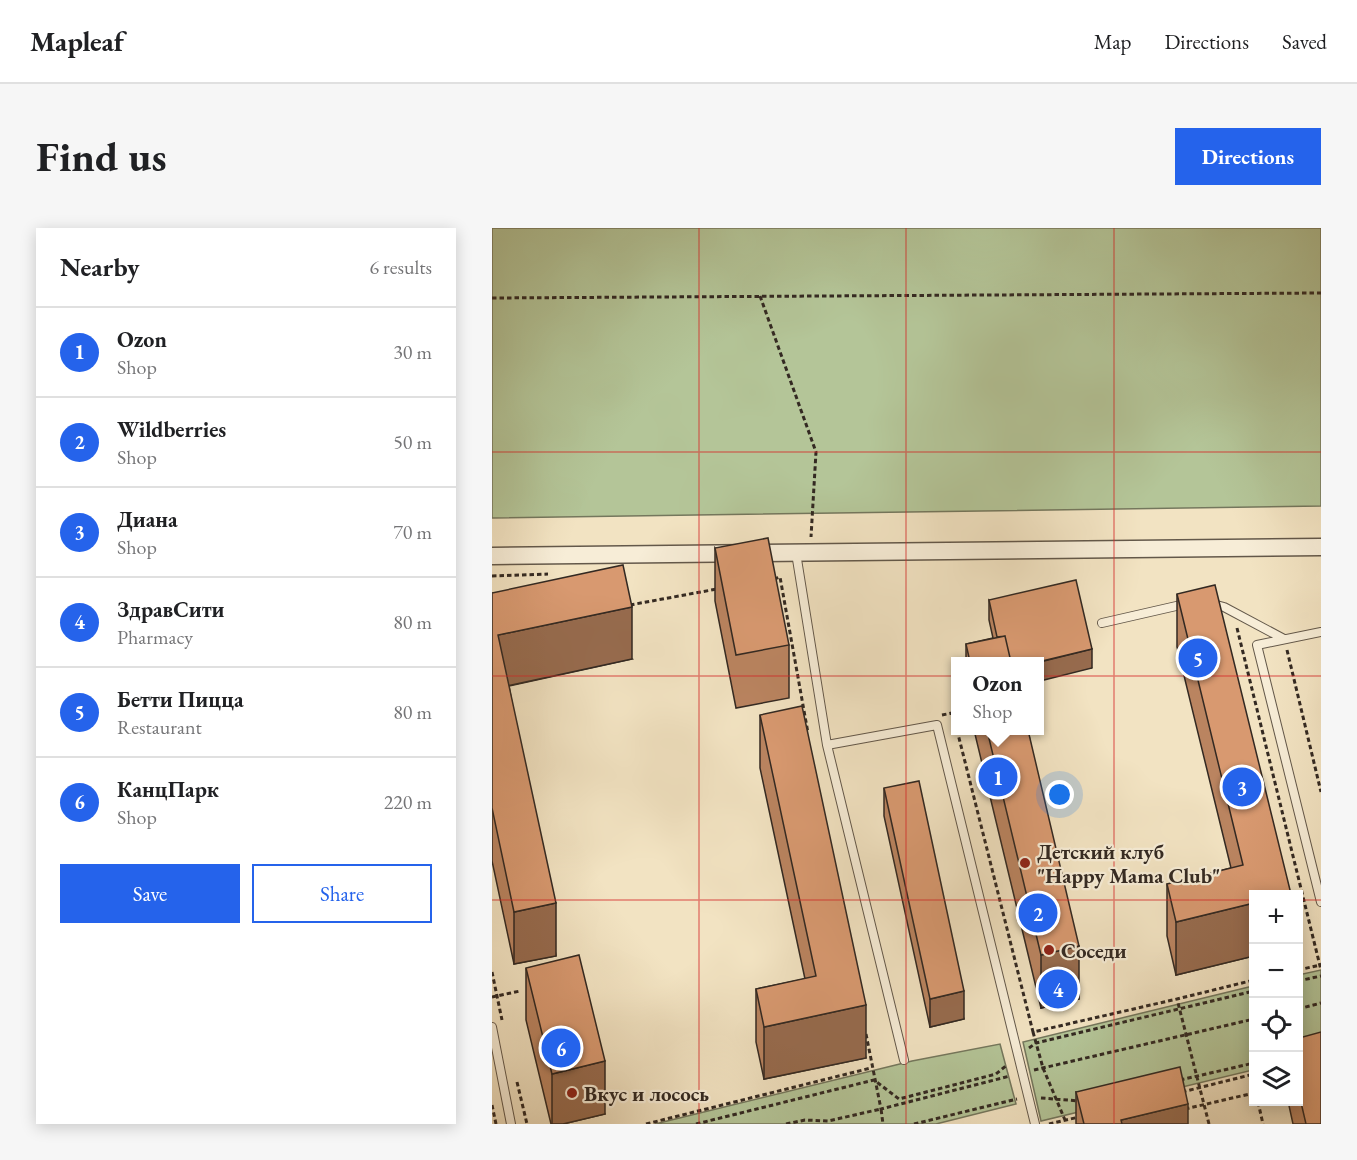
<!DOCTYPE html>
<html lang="en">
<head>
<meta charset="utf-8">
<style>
  body { margin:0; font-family:"EB Garamond",serif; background:#f6f6f6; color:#202124 }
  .controls { position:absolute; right:18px; bottom:18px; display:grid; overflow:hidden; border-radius:0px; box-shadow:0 3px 15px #0003 }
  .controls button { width:54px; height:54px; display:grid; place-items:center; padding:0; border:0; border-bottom:2px solid #e0e0e0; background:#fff; color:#202124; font:30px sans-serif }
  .you { position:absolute; left:568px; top:567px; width:21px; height:21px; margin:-15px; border:4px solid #fff; border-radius:50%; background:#1a73e8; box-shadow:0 0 0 9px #1a73e833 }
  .badge { display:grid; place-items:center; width:39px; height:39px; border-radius:50%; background:#2563eb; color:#fff; font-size:20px; font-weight:700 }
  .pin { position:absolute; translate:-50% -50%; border:3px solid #fff; box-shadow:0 2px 6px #0006 }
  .popup { position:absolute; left:459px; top:429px; width:93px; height:78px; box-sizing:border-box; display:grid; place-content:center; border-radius:0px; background:#fff; filter:drop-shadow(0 2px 4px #0005); font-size:20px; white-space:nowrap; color:#757577 }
  .popup b { font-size:22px; color:#202124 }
  .popup::after { content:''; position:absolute; left:50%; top:100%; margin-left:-12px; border:12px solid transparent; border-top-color:#fff }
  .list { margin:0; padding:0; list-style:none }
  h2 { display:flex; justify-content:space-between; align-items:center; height:78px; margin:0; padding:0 24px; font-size:26px }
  h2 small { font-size:20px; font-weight:400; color:#757577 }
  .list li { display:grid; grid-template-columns:39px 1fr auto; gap:18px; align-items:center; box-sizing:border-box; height:90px; padding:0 24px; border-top:2px solid #e0e0e0 }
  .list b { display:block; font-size:22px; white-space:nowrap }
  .list p { margin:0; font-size:20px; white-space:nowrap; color:#757577 }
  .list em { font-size:20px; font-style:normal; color:#757577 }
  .actions { display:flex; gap:12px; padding:18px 24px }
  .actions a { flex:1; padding:14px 0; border:2px solid #2563eb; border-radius:0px; text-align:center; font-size:21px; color:#2563eb }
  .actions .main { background:#2563eb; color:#fff }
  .icon { flex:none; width:33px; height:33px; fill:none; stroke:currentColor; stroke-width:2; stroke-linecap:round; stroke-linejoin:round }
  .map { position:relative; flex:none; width:829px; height:896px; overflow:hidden; border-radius:0px }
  header { display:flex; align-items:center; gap:36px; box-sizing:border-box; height:84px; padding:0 30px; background:#fff; border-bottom:2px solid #e0e0e0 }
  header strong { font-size:28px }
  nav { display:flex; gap:33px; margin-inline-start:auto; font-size:21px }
  .intro { display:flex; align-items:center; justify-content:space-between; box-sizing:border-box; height:144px; padding:0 36px }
  h1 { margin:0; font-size:42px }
  .button { padding:15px 27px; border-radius:0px; background:#2563eb; color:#fff; font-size:21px; font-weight:700 }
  main { display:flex; gap:36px; padding:0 36px }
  aside { flex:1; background:#fff; border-radius:0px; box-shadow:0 3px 15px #0003 }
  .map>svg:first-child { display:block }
  .green { fill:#b4c598; stroke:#74775d; stroke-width:1.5 }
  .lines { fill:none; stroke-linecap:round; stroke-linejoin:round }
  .lane-casing { stroke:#63584a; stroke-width:10 }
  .street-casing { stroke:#63584a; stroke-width:19 }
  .path { stroke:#332922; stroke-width:3; stroke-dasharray:4.5 3; stroke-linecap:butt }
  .lane { stroke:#f7edd7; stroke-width:8 }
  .street { stroke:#f7edd7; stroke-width:16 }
  .wall { fill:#ba8460; stroke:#332922; stroke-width:1.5 }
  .shaded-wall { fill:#976b4e; stroke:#332922; stroke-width:1.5 }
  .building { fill:#d89970; stroke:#332922; stroke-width:1.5 }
  .grid { fill:none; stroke:#d62828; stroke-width:1.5; stroke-opacity:0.55 }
  .poi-dot { fill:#8f2418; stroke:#f7edd7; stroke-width:2 }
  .labels { text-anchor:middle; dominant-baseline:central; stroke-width:4.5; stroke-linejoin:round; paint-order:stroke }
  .poi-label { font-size:21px; font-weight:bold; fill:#332922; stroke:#f7edd7; text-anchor:start }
</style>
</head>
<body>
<header>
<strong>Mapleaf</strong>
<nav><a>Map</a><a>Directions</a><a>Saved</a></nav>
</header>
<div class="intro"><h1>Find us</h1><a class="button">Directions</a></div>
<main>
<aside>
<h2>Nearby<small>6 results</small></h2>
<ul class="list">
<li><span class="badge">1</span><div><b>Ozon</b><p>Shop</p></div><em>30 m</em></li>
<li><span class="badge">2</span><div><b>Wildberries</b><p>Shop</p></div><em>50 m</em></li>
<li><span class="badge">3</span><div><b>Диана</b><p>Shop</p></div><em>70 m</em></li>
<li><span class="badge">4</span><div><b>ЗдравСити</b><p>Pharmacy</p></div><em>80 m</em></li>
<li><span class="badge">5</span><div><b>Бетти Пицца</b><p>Restaurant</p></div><em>80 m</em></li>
<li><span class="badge">6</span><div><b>КанцПарк</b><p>Shop</p></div><em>220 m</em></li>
</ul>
<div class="actions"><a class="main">Save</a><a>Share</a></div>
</aside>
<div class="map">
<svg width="829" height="896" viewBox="0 0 829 896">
  <rect width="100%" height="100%" fill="#f2e3c2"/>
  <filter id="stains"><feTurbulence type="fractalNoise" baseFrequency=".00333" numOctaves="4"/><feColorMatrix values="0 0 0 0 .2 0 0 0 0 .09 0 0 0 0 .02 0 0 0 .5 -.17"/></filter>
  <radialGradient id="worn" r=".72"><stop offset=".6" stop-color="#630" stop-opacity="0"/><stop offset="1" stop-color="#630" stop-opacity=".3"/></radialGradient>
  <!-- green -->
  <path class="green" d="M0,0h829v278l-829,12z
    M829,742v84l-23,6v-85z
    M761,758v84l-212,51 -18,-79z
    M508,816l16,60 -80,20h-281l257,-63z"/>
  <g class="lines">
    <!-- lane casing -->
    <g class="lane-casing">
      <path id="lane" d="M304,325l31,192 77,315
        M717,375l15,4 60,32
        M610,395l83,-19
        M829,404l-64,13 64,257
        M335,517l110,-20 98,399
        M0,799l19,97"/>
    </g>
    <!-- street casing -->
    <g class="street-casing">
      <path id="street" d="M0,328l829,-9"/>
    </g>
    <!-- path -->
    <path class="path" d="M268,68l56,156 -5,85
      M0,70l829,-5
      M0,348l56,-2
      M282,351l6,-2 28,156
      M138,377l87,-16
      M745,400l84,342
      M795,422l34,142
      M450,487l10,-2 4,15
      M465,502l76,302 144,-33
      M806,742l22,-5
      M0,744l10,48
      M806,753l23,-5
      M0,769l28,-6
      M806,781l23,-6
      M541,804l10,36 22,52
      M374,806l15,75 129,-33
      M537,820l7,-5 218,-52
      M542,842l220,-51
      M760,847l2,8
      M688,852l74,-17
      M25,854l10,42
      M690,864l72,-18
      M549,870l39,3
      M766,874l5,22
      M0,877l4,19
      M693,881l69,-16
      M154,896l225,-56
      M204,896l178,-44 25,19 97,-25 11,-9
      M294,896l19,-4 23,1 53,-12 2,15
      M422,896l103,-25
      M557,896l30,-7
      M717,896l-32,-125 77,-19"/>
    <!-- lane -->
    <use href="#lane" class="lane"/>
    <!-- street -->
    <use href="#street" class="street"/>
  </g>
  <!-- wall -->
  <path class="wall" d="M223,320l74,97v53l-53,10 -21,-107z
    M0,365l140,66 -123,27 47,270 -42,8 -22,-103z
    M685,366l114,300h-37v62l-78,19 -9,-39v-52l64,-16 -54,-221z
    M497,372l103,68 -52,-6h-74v-18l27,-6 -4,-18z
    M268,487l106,343 -102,21 -8,-37v-53l49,-10 -45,-211z
    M482,502h54l51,269 -38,9z
    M392,560l80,231 -34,8 -46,-211z
    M34,740l79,146 -42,10h-12l-25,-104z
    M807,810l22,86h-28l-5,-23h11z
    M584,864l112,32h-112z"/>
  <!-- shaded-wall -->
  <path class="shaded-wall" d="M140,379v52l-134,29v-53z
    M600,421v19l-52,13v-19z
    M64,675v53l-42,8v-52z
    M762,675v53l-78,19v-53z
    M587,718v53l-38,9v-53z
    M472,763v28l-34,8v-28z
    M374,777v53l-102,21v-52z
    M113,833v53l-42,10h-11v-50z
    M696,876v20h-67v-4z"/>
  <!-- building -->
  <path class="building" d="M276,310l21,107 -53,10 -21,-107z
    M131,337l9,42 -134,28 58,268 -42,9 -22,-104v-215z
    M584,352l16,69 -54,13h-27l-6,-26 -8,1 -8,-37z
    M723,357l76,309h-37v9l-78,19 -9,-38 76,-19 -66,-271z
    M513,408l6,26h-41l-4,-18z
    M310,478l64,299 -102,22 -8,-38 60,-13 -56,-261z
    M495,502h41l51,216 -38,9z
    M427,553l45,210 -34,8 -46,-211z
    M87,727l26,106 -53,13 -26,-106z
    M829,804v92h-15l-7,-30v-56z
    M688,839l8,37 -67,16 1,4h-38l-8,-32z"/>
  <!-- grid -->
  <path class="grid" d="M207,0v896M414,0v896M622,0v896M0,224h829M0,448h829M0,672h762M806,672h23"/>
  <!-- markers -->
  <g class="poi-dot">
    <circle cx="533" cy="635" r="6"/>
    <circle cx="557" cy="722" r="6"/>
    <circle cx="80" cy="865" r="6"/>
  </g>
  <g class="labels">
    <!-- poi labels -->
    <g class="poi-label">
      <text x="545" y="623">Детский клуб<tspan x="545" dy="24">"Happy Mama Club"</tspan></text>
      <text x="569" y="722">Соседи</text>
      <text x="92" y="865">Вкус и лосось</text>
    </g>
  </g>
  <rect width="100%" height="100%" filter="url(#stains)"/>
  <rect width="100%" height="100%" fill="url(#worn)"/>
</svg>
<div class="controls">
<button>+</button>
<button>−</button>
<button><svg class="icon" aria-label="locate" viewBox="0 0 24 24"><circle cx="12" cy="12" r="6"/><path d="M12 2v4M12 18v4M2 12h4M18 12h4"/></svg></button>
<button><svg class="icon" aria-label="layers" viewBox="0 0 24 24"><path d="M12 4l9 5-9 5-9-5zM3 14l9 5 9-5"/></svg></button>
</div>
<div class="you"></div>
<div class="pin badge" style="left:506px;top:549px">1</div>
<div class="popup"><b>Ozon</b>Shop</div>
<div class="pin badge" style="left:546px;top:685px">2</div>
<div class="pin badge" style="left:750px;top:559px">3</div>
<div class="pin badge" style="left:566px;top:761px">4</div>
<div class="pin badge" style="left:706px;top:430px">5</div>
<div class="pin badge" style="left:69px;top:820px">6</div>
</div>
</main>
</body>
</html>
